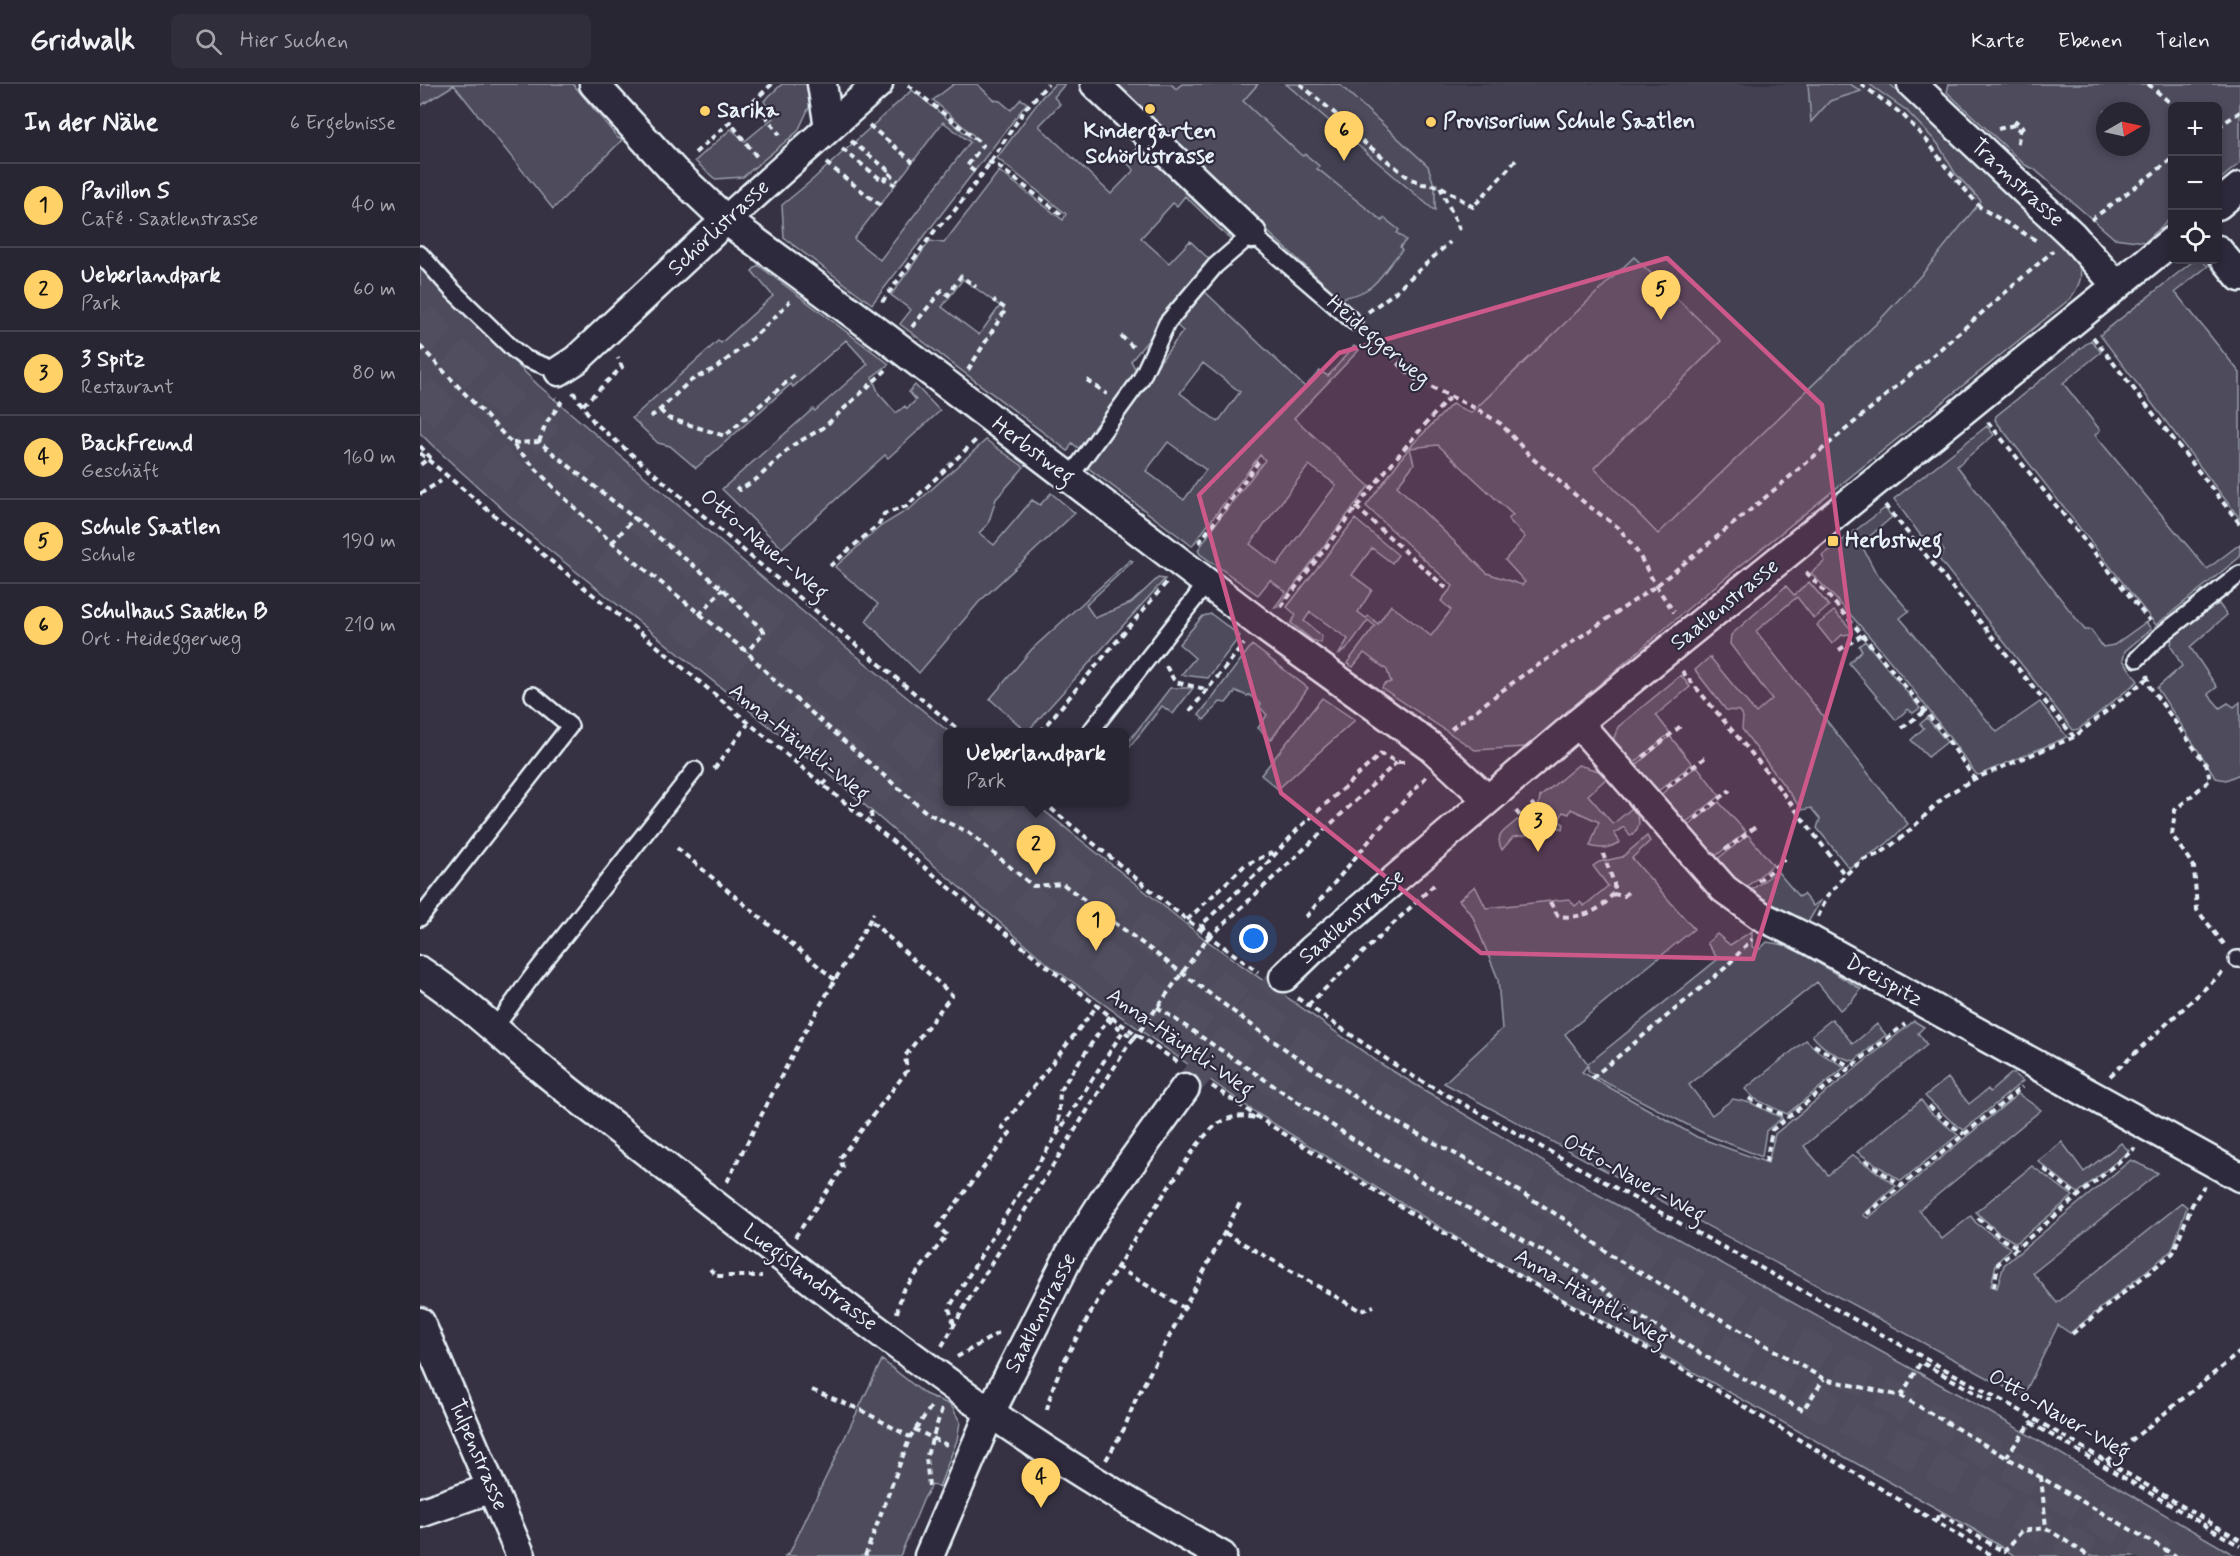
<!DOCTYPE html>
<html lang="de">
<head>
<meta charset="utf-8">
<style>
  body { margin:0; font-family:Mynerve,sans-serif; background:#302e3b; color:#f1f3f6 }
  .controls { position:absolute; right:18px; top:18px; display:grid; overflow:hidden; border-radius:9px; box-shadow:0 3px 9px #0003 }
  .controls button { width:54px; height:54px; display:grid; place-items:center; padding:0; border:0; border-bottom:2px solid #44434e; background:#282633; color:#f1f3f6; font:30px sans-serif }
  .compass { position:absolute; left:1676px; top:18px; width:54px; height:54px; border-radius:50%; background:#282633; box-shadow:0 3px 9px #0003; rotate:81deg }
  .you { position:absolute; left:834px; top:855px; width:21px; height:21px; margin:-15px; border:4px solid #fff; border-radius:50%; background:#1a73e8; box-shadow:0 0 0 9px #1a73e833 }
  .badge { display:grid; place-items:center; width:39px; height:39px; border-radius:50%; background:#ffd166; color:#111; font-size:20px; font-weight:700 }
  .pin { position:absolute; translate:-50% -50px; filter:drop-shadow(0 2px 3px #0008) }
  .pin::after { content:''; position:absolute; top:32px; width:21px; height:18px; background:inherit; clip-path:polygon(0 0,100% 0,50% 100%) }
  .popup { position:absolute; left:523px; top:644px; width:186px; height:78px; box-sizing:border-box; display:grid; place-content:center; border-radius:9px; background:#282633; filter:drop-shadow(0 2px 4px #0005); font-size:20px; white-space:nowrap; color:#a5a5ac }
  .popup b { font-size:22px; color:#f1f3f6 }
  .popup::after { content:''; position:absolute; left:50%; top:100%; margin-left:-12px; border:12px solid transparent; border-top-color:#282633 }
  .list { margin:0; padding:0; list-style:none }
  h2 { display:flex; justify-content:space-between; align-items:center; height:78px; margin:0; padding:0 24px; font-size:26px }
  h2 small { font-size:20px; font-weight:400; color:#a5a5ac }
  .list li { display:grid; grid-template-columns:39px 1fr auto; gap:18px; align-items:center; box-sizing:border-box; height:84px; padding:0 24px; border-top:2px solid #44434e }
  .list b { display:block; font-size:22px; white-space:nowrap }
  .list p { margin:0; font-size:20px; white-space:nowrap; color:#a5a5ac }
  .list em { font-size:20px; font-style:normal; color:#a5a5ac }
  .icon { flex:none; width:33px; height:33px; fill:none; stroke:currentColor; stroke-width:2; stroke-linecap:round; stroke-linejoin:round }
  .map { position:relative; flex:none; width:1820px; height:1472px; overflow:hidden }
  header { display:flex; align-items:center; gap:36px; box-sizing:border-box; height:84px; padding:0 30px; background:#282633; border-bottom:2px solid #44434e }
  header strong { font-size:28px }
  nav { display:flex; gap:33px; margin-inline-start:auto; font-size:21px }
  .search { width:420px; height:54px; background:#302e3b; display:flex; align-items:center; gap:15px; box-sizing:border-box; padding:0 21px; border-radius:9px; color:#a5a5ac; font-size:22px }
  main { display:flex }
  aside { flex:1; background:#282633 }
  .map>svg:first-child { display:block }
  .built { fill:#433f51 }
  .green { fill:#4d4b5c; stroke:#9a9eaa; stroke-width:1.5; fill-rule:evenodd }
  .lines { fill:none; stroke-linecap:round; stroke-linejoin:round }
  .street-tunnel { stroke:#514f5f; stroke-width:28; stroke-dasharray:28 14; stroke-linecap:butt }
  .highway-tunnel { stroke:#514f5f; stroke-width:33; stroke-dasharray:33 16; stroke-linecap:butt }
  .lane-casing { stroke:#e8f1f8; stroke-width:20 }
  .street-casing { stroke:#e8f1f8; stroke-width:33 }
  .path { stroke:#e8f1f8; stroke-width:4; stroke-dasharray:6 4.5; stroke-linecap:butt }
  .lane { stroke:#2f2a3d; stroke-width:15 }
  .street { stroke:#2f2a3d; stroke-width:28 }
  .path-bridge { stroke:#e8f1f8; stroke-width:4; stroke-dasharray:6 4.5; stroke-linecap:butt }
  .marked { fill:#cd598a; fill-opacity:0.2; stroke:#cd598a; stroke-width:4.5; stroke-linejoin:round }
  .poi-dot { fill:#ffd166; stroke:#2f2a3d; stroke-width:2 }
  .labels { text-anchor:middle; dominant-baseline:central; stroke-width:4.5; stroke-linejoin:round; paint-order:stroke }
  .poi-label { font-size:22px; font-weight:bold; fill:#e8f1f8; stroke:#2f2a3d; text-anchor:start }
  .street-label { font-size:22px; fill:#e8f1f8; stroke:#2f2a3d }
</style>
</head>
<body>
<header>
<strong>Gridwalk</strong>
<div class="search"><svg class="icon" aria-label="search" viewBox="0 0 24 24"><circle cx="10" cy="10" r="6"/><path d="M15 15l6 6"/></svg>Hier suchen</div>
<nav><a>Karte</a><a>Ebenen</a><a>Teilen</a></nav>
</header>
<main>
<aside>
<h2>In der Nähe<small>6 Ergebnisse</small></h2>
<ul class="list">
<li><span class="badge">1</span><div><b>Pavillon S</b><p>Café · Saatlenstrasse</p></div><em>40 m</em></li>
<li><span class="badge">2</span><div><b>Ueberlandpark</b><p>Park</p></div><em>60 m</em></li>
<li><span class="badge">3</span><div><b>3 Spitz</b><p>Restaurant</p></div><em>80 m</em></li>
<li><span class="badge">4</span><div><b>BackFreund</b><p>Geschäft</p></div><em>160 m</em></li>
<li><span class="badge">5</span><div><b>Schule Saatlen</b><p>Schule</p></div><em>190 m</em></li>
<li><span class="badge">6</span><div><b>Schulhaus Saatlen B</b><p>Ort · Heideggerweg</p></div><em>210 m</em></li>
</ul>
</aside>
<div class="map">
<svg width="1820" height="1472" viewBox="0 0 1820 1472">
  <rect width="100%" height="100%" fill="#363244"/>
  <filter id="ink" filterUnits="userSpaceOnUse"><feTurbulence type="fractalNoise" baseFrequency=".0167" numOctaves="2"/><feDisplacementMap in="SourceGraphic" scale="12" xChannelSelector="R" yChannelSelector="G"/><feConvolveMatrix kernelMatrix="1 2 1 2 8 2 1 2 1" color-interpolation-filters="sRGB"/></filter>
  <g filter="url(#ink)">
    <!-- built -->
    <path class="built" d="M684,0h788l161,152 -387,335 -181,-161 -42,-19 -38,-24z"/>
    <!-- green -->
    <path class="green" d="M0,0h153l45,54 5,1 -70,70 -99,-124 -34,21z
      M362,0h29v19l-13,28 -55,46 -28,2 -20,-18 36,-32 14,12 28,-23 -9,-17z
      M534,0h23l17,16 6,1 11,9 10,-11 6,4 -155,201 -88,-66 -2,-33 29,-24 101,-91 60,49 2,-3 -41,-36zM523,38l27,20 -90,118 -26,-21z
      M635,0h10l-11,13 6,7 -21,22 72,68 23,-24 -8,-8 15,-18 22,25 59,52 6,8 2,10 -45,-43 -8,10 -4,-3 -32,35 28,25 21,-22 22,21 -81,99 7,13 -55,78 -11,-9 -4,8 -168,-127 11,-14 -20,-15 39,-54 14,2 55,-72 64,49 3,-6 -69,-56 45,-61zM543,195l37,27 -21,29 -37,-28z
      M687,0h64l5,5 6,-5h76l-15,17 58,54 2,1 2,-2 14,12 -2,3 2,1 62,50 1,1 2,-3 15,12 -2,3 9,7 -6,7 2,3c-23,25 -24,43 -62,48z
      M866,0h53l89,82 7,22v23z
      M1388,0h42l11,7 -31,10 -19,21z
      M1449,0h21l183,171c12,18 9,26 -2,43l-374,303 -171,146 -51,3 -93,-62 2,-4 7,-2 -4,-12 -23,-17 -11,14 -6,-4 28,-37 -7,-6 -22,30 -7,4 9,-15 -38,-27 -6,9 18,15 -1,7 -9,-3 -21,-17 5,-8 -9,-8 68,-88 43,36 -6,8 -20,-15 -20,27 20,15 -14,22 8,6 3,-2 9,8 13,-19 40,31 20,-26 -10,-9 12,-15 -87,-80 43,-58 43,-44 19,9 163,-156 87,84 -127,127 64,66 219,-211 47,-51 57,-71 -26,-28 -17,-29 -32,-34zM1018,361l75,70 -5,4 17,18 -20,23 20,22 -3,3 -35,-12 -90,-87 17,-22 -4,-16z
      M1529,0h291v79l-22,18v-75h-46v111l-27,25 -31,-4 -80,-69 -9,-4 -78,-73zM1685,27h36v36h-36z
      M1781,177l7,5 -33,26 65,81v146l-140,-184 92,-73z
      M0,181l44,48 74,72 240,206 171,141 -1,70h85l173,138 175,124 216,130 382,212 257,150h-221l-40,-26 -492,-276 -228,-142 -206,-147 -219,-190 -297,-238 -101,-92 -12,-12z
      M338,181l131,99 -17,13 7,17 17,19 9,-7 2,3 9,-9 -7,-8 6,-7 25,26 -52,47 -3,-3 -103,93 -60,-59 91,-80 2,2 53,-47 -22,-24 -53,47 -2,-3 -95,84 -26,-22 -12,-3 -26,-25 86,-77 3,2 52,-47 -21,-25z
      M781,204l104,99 15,-16 8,5 26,-30 5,4 -65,68 75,68 -91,121 -4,1 12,-16 -16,-12 -12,15 -58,-41 -2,-4 21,-31 46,-59 -5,-5 -68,91 -105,-79 -1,-6 97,-130 -10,-9zM783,279l37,29 -22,30 -38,-29zM748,358l38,28 -22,30 -38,-29zM889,381l27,20 -59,80 -27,-21z
      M1671,256l10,12 -38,31 37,47 -5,5 112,134 33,-25v13l-84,68 -161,-205 1,-4z
      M1567,342l7,9 -37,31 128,164h6l12,17 11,-2 32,-23 5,7 -26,22 -2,9 15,21 -59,48 -6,1 -134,-171 5,-8 -6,-9h-9l-5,-6h-3l-27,-37z
      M566,356l38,27 -28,32 -8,25 -9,9 15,12 38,-45 8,5 11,-12 24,20 -96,89 -60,71 -53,-52 12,-17 -43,-37 46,-41 30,-18z
      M1465,424l7,9 -31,27 15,29 33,38 -9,7 97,114 43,-30 27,35 -88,38 -3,-1c-51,-71 -104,-140 -165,-201l14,-12 -3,-5z
      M710,476l3,1 -47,44 9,13 36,-15 27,-25 7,1 -138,153 -37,-33 42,-50z
      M1389,498l20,24 -15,13 -17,-22 -41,34 152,193 -23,21 -36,23 -32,-40 3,-9 -9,-11 -9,2 -60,-81 1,-12 -4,-6 -13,-1 -31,-40 15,-13 46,56 16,-14 -42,-55 1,-9 55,-49 8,9z
      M1792,520l3,2 4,-2 8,11 -37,32 27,40 -9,7 12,14 8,-5 6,4 6,-5v72l-14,6 -10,-2 -59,-90 25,-22 -11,-20 1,-9z
      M1414,527l18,19 -2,4 -8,1 -10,9 -15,-19z
      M791,530l29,22 -32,42 -27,-3 14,-17 -16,-14 24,-28z
      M1445,557l55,67 -7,5 -5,-4 -12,11 -47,-57 13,-13 -3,-4z
      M832,561l56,43 -37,52 -13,-12 9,-13 -8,-9 2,-2 -12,-9 -2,1 -11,-5 -10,12 -6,-1 -16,18 -5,-5z
      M1261,591l9,12 -34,28 14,18 -36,30 -4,-1 -18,-19 6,-16z
      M750,604h23l-20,26 -11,-8 -37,47v-7z
      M902,614l33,22 -77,69 -17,-14z
      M1507,634l20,24 -19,15 -17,-17 13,-12 -4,-4z
      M1250,652l22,28 -35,28 -22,-26z
      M1158,681l21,6 8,7 -19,17 25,29 19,-16c9,11 10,20 -2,28l-6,-9 -10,6 6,9c-11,6 -18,8 -30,4l9,-24 -28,-13 -2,5 -6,-2 -4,9 5,3 -1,5 -6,-2 -19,-18 2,-12z
      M1277,682l23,30 -35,27 -25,-28z
      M1299,718l27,30 -33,26 -26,-31z
      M1097,736c7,2 11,8 10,15l-14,2 -11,13c-9,-16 5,-20 15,-30z
      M1328,751l25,30 -28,23 -29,-28z
      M1227,752l3,5 -18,17 62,71 -129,105 23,30 130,-105 -11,-16 10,-9 13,11 22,-14v16l8,2 7,-7 23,4 71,43 -10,13 -11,8 -23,-28 -128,103 23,30 21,-16 18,4 31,15 -16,13 -4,26 -57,-23 -108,-56 -9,-8v-5l-6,7 115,65 71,26 7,-29 139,-113 10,6 -6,6 9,12 -123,101 24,29 25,-20 43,31 -33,29 5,3 150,-124 23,16 -122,100 23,29 29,-23 5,7 34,25 -14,16 -5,22 6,2 7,-23 127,-105 27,13 -125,100 24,30 125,-100 5,4 -15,43 -102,83 -12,-8 -35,72 -579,-314 58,-54 -4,-50 -26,-64 -13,-15 16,-14 11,22 83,-9 6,7 5,-4 4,4 24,-20 -15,-20 6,-4 23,-5z
      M1357,787l22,26 4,-3 10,12 8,-6 -14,24 -57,-33z
      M1412,935l21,25 24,-20 9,11 -32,26c-17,-4 -31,-12 -42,-26z
      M1386,956l14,13 25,14 -58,47 -32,-15 -10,-10z
      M1592,989l11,8 -59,49 -13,-9 -26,-25 23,-18 21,26 19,-15 2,3z
      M1501,1016l9,12 28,23 -57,46 -44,-29z
      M1642,1058l22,30 37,-29 8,8 -51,42 -40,-32z
      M1612,1082l41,30 -57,47 -17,-10 -23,-21z
      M462,1276l43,34 26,11 9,17 -3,18 -18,47 -7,-2 -8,13 -24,58h-115l5,-4z"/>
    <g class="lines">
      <!-- street-tunnel -->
      <path class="street-tunnel" d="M765,1004l99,-111"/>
      <!-- highway-tunnel -->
      <path class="highway-tunnel" d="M0,232l21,24 96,91 411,342
        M0,307l115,106 166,137 367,298 72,56 76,53 119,80 303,182 299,164 155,89
        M561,718c56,44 110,90 166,133 98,75 200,142 304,208l716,413"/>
      <!-- lane casing -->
      <g class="lane-casing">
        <path id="lane" d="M0,170l32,36 61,59 13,10 33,12
          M649,394l72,-99 26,-56 48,-57 37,-32 102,88
          M1717,575l24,-24 79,-61
          M670,648l117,-149
          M0,834l150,-192 -37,-31
          M1817,875h3
          M74,945l37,-51 164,-208"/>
      </g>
      <!-- street casing -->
      <g class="street-casing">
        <path id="street" d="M174,0l80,87 52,49 159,117 381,291 164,118 57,53
          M402,0l7,43
          M675,0l157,150
          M1492,0l160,151 45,51
          M1798,121l22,-18
          M1798,166l22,27
          M139,287l17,-11 150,-140 152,-136
          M1158,639l146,166 37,27 47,23 432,238
          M0,887c36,24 69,53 101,81 31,26 62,51 94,75 123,96 246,194 373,284 75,53 154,100 234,145
          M864,893l28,-27 266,-227 594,-482
          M0,1238l101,234
          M0,1429l72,-25
          M509,1472l61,-143 80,-159 33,-52 82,-114"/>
      </g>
      <!-- path -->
      <path class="path" d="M352,0l-18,17 26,34
        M880,0l39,33 17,19 53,42 13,6 18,2 33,21 45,-49
        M1441,0l42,31 25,27 20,28 33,38 56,33
        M1728,0l26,22
        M488,1l75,60 -16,21 14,10
        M449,41l44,37
        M1594,41l4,-5
        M1798,43l22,-15
        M1578,45l16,-4 6,6 -3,16
        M1600,47l4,-5
        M431,57l41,32 -2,1 8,7
        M422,65l41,32 3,-3 9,7
        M275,69l35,-31 27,35
        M568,78l10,4 64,49
        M406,79l54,42
        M1020,103l20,43
        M1671,136l81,-61
        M462,218l54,-73 16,-15 29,-38 45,-68 22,-24
        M948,228l26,-19 56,-51
        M492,243l30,-37 6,5 13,-19 15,11
        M947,250l49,46 61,29 24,15 31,34 54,46 33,24 19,25 18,33 18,26
        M701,252l12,11
        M1673,253l147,187
        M0,262l136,144 56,53 135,109 27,28 153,133 41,19 65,54 30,-2 206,154 108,74 99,53 88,54 46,36 214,124 77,17 275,160
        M548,286l38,-61 -13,-9
        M667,296l20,14
        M153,308l21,30 162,139 205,171
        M163,321l39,-38 -4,-9
        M240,326l8,8 57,18 71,-62
        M230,333c16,-10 27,-26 42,-37 8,-5 18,-8 25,-13 27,-20 51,-42 73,-66
        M1568,338l162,199
        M119,358l7,-19 15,-20 -6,-5
        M93,359l26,-1 184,147 41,43 -17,20
        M0,362l10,11 -10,8
        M0,369l75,63 157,126 171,143 216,175 76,60 64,43
        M316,403l4,3 18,-12 35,-33 30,-17 63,-58
        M0,410l21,-13
        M1465,421l189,232
        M936,423l90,81
        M192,459l23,-26
        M779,459l60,-82
        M410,482l49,-42 5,-10 23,-8 69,-66
        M1386,488c30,31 57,64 85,97 29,36 59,70 83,110
        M861,523c54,-72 107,-144 169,-210
        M279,531l24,-26
        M1419,566l23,-15
        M746,582l9,16 34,8
        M1262,587l81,96 82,108
        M1727,591l3,12 57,79 3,14 -35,30 -3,25 22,32 3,43 27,34
        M770,627l54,-67
        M1482,644l23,-17
        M1031,645l68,-51 137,-92 98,-79 162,-137 137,-119
        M530,647l2,1
        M620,648l126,-149
        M1223,673l39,-32
        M977,678l-185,173 -11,-10 61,-56 35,-39 84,-76 16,8h9
        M294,685l34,-45
        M403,701l6,-7
        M1247,703l40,-31
        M623,718l144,118 71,52
        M1096,727l17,21 19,-3 -23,-29
        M451,728l1,11
        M1275,735l35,-29
        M257,764l158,132
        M1305,766l33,-25
        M1338,797l27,-22
        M1193,810l11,2 4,-4
        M1130,818l8,14c22,3 44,-4 56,-24v-9l-11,-29
        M886,833l78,-94 42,-46
        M1398,833l9,-20 18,-22 18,-15 18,-7 24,-18 40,-39 29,-17 100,-42 74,-59
        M767,836l58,-55 31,-14
        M877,914l110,75 612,337 221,130
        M888,921l128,-122
        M737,923l221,149 213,123 40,32 100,61 72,38 21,-31
        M687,935l16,12
        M720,947l66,-91
        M1394,961l37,22
        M1690,992l114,-105
        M1172,994l133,-110 27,-29
        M792,1002l50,34 165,103 226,129 340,204
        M1329,1014l10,7 29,12
        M1509,1022l17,16 18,12
        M638,1048l2,-42 50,-74
        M1445,1076l36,26
        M1346,1078l6,-32 133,-106
        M1624,1085l35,28
        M307,1098l73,-142 74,-127
        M1447,1130l155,-127
        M1558,1134l24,21 15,8
        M805,1149l136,78 13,-5
        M375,1153l48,-69 -3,-10 67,-87 -2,-15 47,-61 -82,-75
        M697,1183l67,41
        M290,1185l6,7h46
        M1574,1203l4,-23 137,-116
        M477,1229l5,-21 45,-57 -9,-8 72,-94 -8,-6 95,-121
        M534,1240l-5,-16 56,-92 118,-185 11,7 -7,9
        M1652,1250l101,-81 19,-48 12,-19
        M522,1262l26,-45
        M537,1273l43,-25
        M392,1306l49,20 49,27
        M1481,1312l20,-34 69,39 3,-5
        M627,1326c6,-33 25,-64 41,-92 25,-46 53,-90 82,-133 14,-19 26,-43 45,-59 12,-10 28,-12 43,-7
        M494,1345l33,16
        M1586,1373l25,-34 209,123
        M686,1376l18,-31 11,-28 105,-198
        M1686,1377l134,-109
        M1621,1392l5,52 43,28
        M509,1402l-3,-28 16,-49
        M1516,1437l3,-8 65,39 18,-21 24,-3
        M445,1472l45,-119 23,-33"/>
      <!-- lane -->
      <use href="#lane" class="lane"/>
      <!-- street -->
      <use href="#street" class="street"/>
      <!-- path-bridge -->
      <path class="path-bridge" d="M786,856l6,-5
        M714,954l6,-7
        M548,1217l159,-254"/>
    </g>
  </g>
  <!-- marked area -->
  <path class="marked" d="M1247,174l155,147 29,229 -98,325 -272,-6 -200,-160 -82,-298 140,-142z"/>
  <!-- markers -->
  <g class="poi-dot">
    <circle cx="730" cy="25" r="6"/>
    <circle cx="285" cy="27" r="6"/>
    <circle cx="1011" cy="38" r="6"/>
    <rect x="1407" y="451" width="12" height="12" rx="3"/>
  </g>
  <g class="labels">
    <!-- poi labels -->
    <g class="poi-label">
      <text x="297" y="27">Sarika</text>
      <text x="1023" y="38">Provisorium Schule Saatlen</text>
      <text x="730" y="48" text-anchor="middle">Kindergarten<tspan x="730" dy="25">Schörlistrasse</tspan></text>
      <text x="1425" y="457">Herbstweg</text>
    </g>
    <!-- street labels -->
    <g class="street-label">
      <text transform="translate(1597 99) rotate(43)">Tramstrasse</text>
      <text transform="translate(299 144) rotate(-43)">Schörlistrasse</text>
      <text transform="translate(958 257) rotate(40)">Heideggerweg</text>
      <text transform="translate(613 367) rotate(37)">Herbstweg</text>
      <text transform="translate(344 461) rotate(40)">Otto-Nauer-Weg</text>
      <text transform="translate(1305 521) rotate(-39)">Saatlenstrasse</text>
      <text transform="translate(379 659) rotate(39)">Anna-Häuptli-Weg</text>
      <text transform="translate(932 833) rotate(-41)">Saatlenstrasse</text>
      <text transform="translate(1464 897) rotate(29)">Dreispitz</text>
      <text transform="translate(760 959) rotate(35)">Anna-Häuptli-Weg</text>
      <text transform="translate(1214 1095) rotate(29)">Otto-Nauer-Weg</text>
      <text transform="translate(390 1194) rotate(37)">Luegislandstrasse</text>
      <text transform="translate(1171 1214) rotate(30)">Anna-Häuptli-Weg</text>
      <text transform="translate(621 1229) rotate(-63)">Saatlenstrasse</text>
      <text transform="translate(1639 1331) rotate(30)">Otto-Nauer-Weg</text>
      <text transform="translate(58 1371) rotate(67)">Tulpenstrasse</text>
    </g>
  </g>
</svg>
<div class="controls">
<button>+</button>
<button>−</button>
<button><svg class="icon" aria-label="locate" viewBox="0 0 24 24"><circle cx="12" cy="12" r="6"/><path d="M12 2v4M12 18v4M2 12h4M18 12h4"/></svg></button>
</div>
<svg class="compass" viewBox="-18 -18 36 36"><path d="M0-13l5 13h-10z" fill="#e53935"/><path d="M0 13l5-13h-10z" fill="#a5a5ac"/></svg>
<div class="you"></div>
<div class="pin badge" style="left:676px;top:867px">1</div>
<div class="pin badge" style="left:616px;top:791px">2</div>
<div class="popup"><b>Ueberlandpark</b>Park</div>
<div class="pin badge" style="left:1118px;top:768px">3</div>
<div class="pin badge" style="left:621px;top:1424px">4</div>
<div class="pin badge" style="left:1241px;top:236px">5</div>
<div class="pin badge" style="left:924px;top:77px">6</div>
</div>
</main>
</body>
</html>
